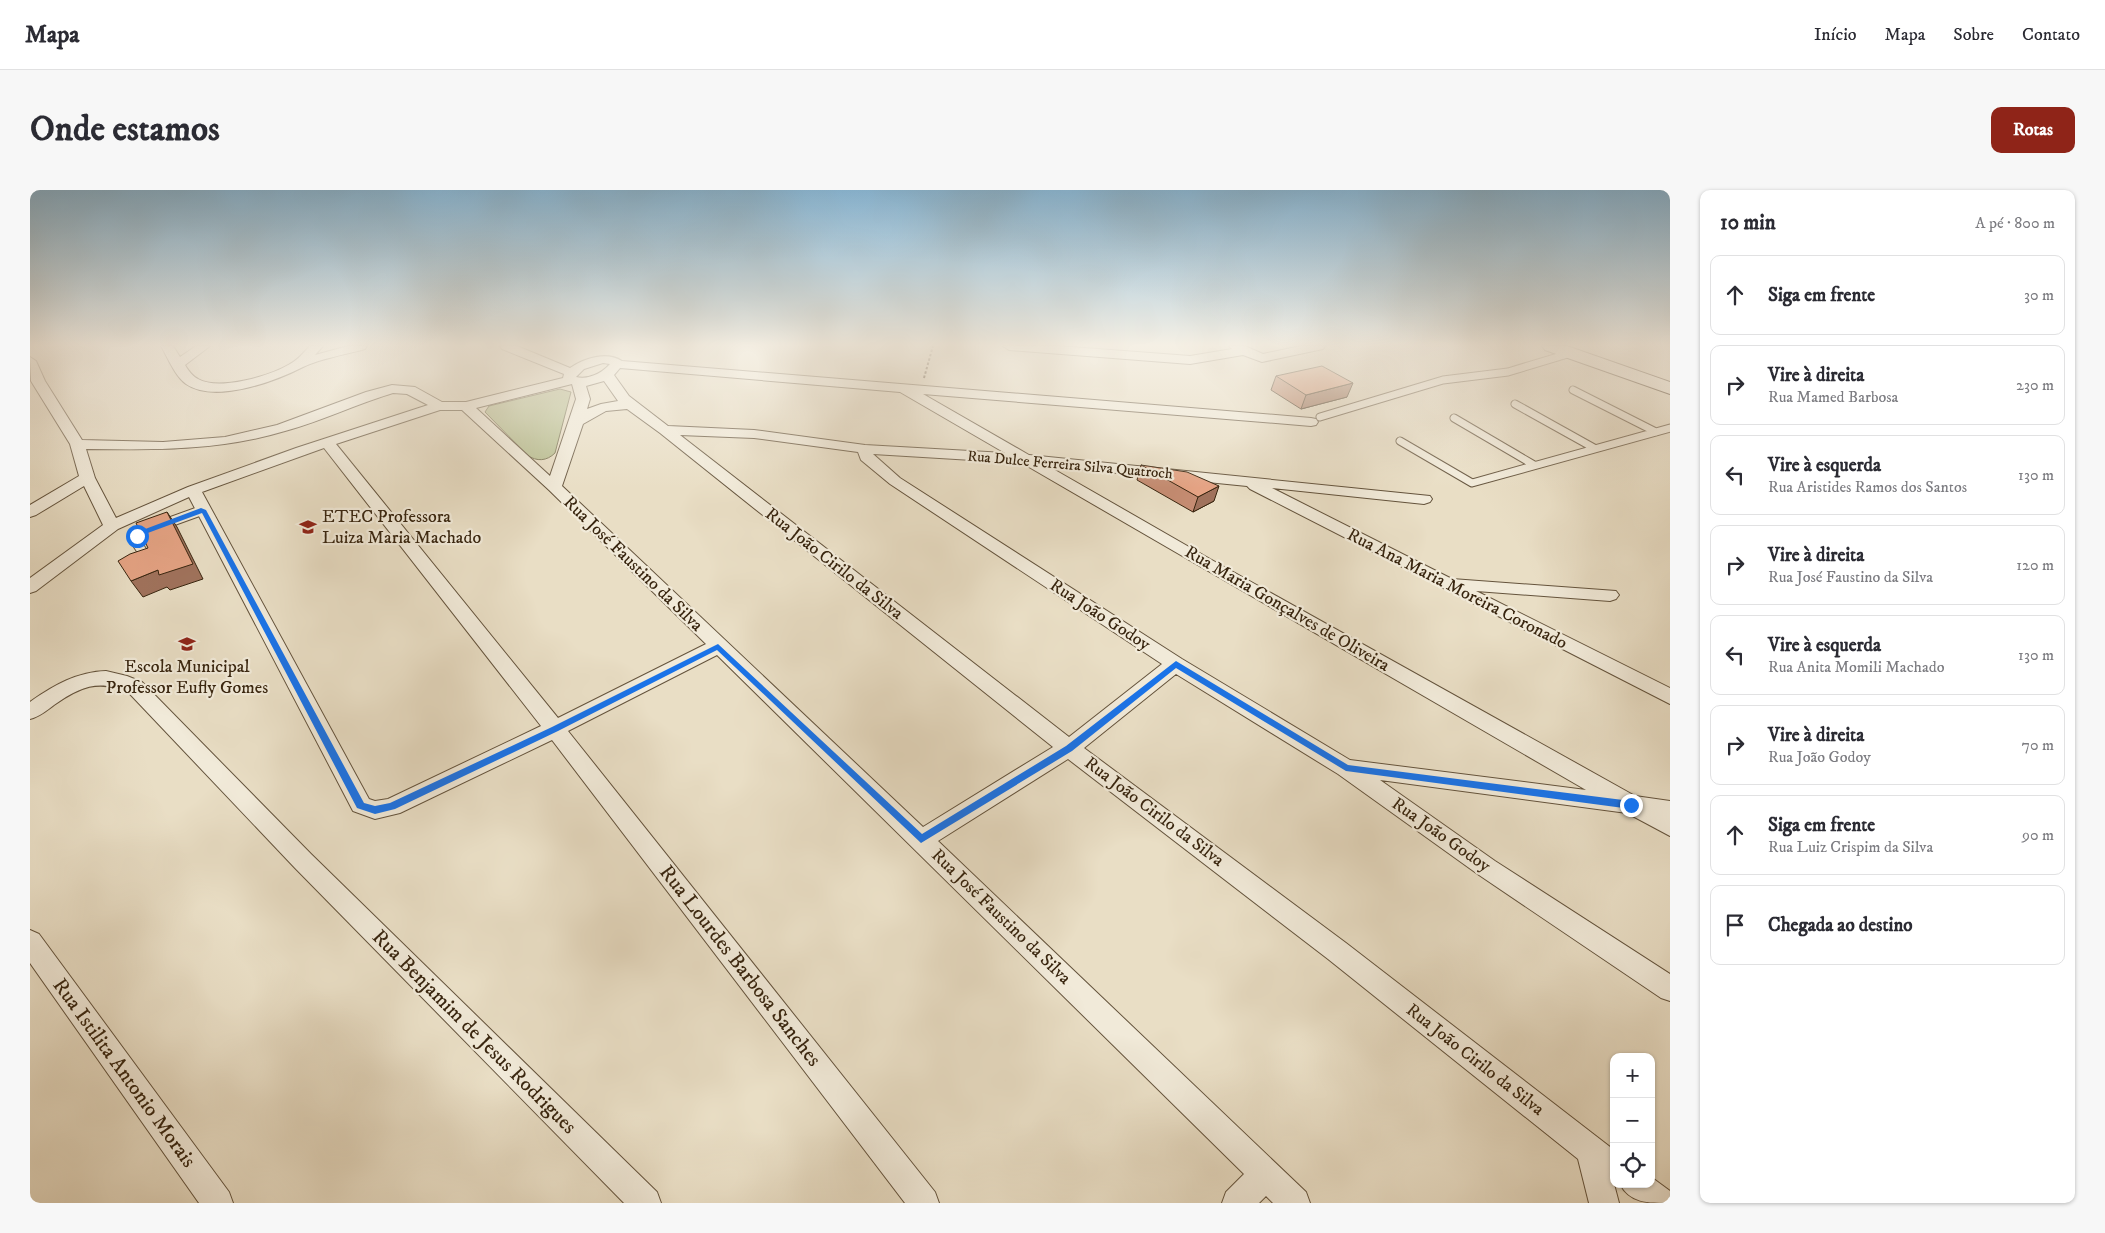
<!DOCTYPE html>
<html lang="pt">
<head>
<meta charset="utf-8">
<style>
  body { margin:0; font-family:"IM FELL DW Pica",serif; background:#f7f7f7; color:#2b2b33 }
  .controls { position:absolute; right:15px; bottom:15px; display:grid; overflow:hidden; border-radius:10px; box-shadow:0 1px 4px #0004 }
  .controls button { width:45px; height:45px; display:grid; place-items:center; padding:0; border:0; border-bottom:1px solid #e1e1e2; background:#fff; color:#2b2b33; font:25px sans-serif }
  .stop { position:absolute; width:15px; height:15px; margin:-11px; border:4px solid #1a73e8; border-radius:50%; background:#fff }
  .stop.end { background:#1a73e8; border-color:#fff; box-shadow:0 1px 5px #0008 }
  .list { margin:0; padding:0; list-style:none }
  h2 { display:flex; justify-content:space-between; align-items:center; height:65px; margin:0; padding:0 20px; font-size:21px }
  h2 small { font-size:16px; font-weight:400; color:#7c7c81 }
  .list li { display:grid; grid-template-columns:32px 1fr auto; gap:15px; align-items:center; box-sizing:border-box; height:80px; margin:0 10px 10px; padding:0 10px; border:1px solid #e1e1e2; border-radius:10px }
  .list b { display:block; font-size:19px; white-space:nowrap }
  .list p { margin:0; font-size:16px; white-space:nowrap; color:#7c7c81 }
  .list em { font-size:16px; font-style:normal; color:#7c7c81 }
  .icon { flex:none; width:28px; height:28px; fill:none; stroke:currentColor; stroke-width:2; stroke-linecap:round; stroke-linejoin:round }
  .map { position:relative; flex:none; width:1640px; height:1013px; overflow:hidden; border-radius:10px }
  header { display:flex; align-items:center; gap:30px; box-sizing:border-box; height:70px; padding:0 25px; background:#fff; border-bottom:1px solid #e1e1e2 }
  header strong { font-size:24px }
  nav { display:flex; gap:28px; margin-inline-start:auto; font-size:18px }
  .intro { display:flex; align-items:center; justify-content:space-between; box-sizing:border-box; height:120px; padding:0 30px }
  h1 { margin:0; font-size:35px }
  .button { padding:12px 22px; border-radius:10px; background:#8f2418; color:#fff; font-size:18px; font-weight:700 }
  main { display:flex; gap:30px; padding:0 30px }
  aside { flex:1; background:#fff; border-radius:10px; box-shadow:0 1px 4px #0004 }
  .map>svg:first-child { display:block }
  .green { fill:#b9c092; stroke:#787250 }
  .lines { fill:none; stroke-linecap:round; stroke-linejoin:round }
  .lane-far1-casing { stroke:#64533c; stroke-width:9 }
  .lane-casing { stroke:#64533c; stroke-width:11 }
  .street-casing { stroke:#64533c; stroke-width:2 }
  .secondary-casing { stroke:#38250f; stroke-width:2 }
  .path { stroke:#38250f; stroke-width:2; stroke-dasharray:2.5 2; stroke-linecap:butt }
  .lane-far1 { stroke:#f1ead9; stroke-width:7 }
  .lane { stroke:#f1ead9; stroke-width:9 }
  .street { fill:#f1ead9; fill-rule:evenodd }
  .secondary { fill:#f1ead9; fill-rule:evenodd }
  .wall { fill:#c58c72; stroke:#38250f }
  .shaded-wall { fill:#a0725c; stroke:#38250f }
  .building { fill:#e5a384; stroke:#38250f }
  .route { fill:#1a73e8 }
  .labels { text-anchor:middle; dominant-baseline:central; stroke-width:4.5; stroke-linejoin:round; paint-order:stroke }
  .far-street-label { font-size:15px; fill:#38250f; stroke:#f1ead9 }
  .poi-label { font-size:18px; fill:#38250f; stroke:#f1ead9; text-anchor:start }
  .street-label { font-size:18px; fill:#38250f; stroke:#f1ead9 }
  .near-street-label { font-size:21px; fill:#38250f; stroke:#f1ead9 }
</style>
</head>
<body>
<header>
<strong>Mapa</strong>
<nav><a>Início</a><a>Mapa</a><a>Sobre</a><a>Contato</a></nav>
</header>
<div class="intro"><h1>Onde estamos</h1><a class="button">Rotas</a></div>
<main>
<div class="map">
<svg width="1640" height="1013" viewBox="0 0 1640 1013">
  <rect width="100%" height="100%" fill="#e9dec5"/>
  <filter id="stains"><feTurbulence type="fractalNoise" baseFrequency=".004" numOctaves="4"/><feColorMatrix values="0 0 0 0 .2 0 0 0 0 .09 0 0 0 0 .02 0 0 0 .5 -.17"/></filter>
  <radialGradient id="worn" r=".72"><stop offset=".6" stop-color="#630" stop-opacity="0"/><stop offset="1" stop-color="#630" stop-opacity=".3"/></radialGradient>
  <!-- green -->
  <path class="green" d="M530,199l11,3 -16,61c-8,8 -18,9 -28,2l-42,-43 4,-6z"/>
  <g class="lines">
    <!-- lane-far1 casing -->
    <g class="lane-far1-casing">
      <path id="lane-far1" d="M1543,200l83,42
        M1485,214l79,44
        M1290,227l123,-37 65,-8 63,-19
        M1424,228l80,47
        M1370,251l72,42 198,-55"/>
    </g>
    <!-- lane casing -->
    <g class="lane-casing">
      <path id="lane" d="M118,370l-12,-18 1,-6 5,-4 61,-22"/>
    </g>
    <!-- street casing -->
    <g class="street-casing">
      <path id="street" d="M131,156h12l7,11 16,-11h14l-25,19c3,5 7,11 13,14 21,12 72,-3 92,-15 8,-4 14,-12 20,-18h13l-8,9 33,-9h19l-2,3c-17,5 -46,10 -62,18 -27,14 -88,37 -117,17 -11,-8 -18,-26 -25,-38z
        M470,156h17l53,22c14,-10 37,-17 52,-7l689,57 5,1 2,3 -2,3 -5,1 -388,-32 106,61 401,41 2,3 -2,3 -6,2 -152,-16 180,91 164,12 3,4 -3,4 -6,2 -134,-10 194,97v16l-420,-215 -3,-3 -199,-20 162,93 425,237 35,5v35l-43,-23 -247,-33 115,81 175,113v27l-9,-3 -182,-123 -141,-101 -162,-100 -92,74 262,195 268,207v34l5,19h-30l-11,-44 -250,-200 -260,-200 -130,82 368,351 4,11h-37l-7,-7 -7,7h-37l4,-11 18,-18 -527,-519 -149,76 367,461 4,11h-34l-353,-463 -152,73 -25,6 -22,-8 -164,-314 -71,32 -82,62 -6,2v-15l73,-53 -19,-39 -48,29 -6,2v-12l49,-29 -9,-32 -39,-63 -1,-24 6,4 9,20 37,59 81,2 62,-5 52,-12 89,-33 26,-7 23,2 27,15h24l97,-24 1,-4 -62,-25zM573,173l7,1c-8,9 -21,16 -34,13l8,-8zM590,178l280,24 105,61 -140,-8 -111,-15 -86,-4 -39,-30 -15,-21zM574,191l14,20 -17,3 -14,5 3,-10 -4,-13zM542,194l4,15 -26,77 -74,-68zM363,203l14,1 21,11 -132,43 -108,39 -72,31 -21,-40 -9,-29c68,1 133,2 199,-18 37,-10 71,-27 108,-38zM597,219l33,24 393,314 -130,80 -361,-341 21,-62 23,-13zM410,220h22l87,80 157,154 -148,74 -222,-274zM650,245l74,3 104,14 3,8 29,24 272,180 -93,73zM294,258l217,278 -153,73 -13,2 -6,-2 -167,-307zM843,264l149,9 564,327 -236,-30 -168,-101 -282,-181z
        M973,156h55l132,10 42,-7 -3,-3h16l18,8 38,-8h24l-2,3 -61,13 -19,-7 -53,9 -181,-14z
        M76,481l21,5 15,6 169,172 346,338 4,11h-37l-329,-335 -167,-176c-30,-13 -48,-5 -74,13 -8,6 -15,12 -24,14v-17c24,-17 47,-30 76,-31z
        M0,740l9,4 190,258 4,11h-34l-169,-240z
        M1621,987l19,14v12c-23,0 -40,0 -50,-19h31z"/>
    </g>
    <!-- secondary casing -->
    <g class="secondary-casing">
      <path id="secondary" d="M1512,156h25l103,36v12l-125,-44z"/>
    </g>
    <!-- path -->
    <path class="path" d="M894,188l9,-32"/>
    <!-- lane-far1 -->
    <use href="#lane-far1" class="lane-far1"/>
    <!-- lane -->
    <use href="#lane" class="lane"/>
    <!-- street -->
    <use href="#street" class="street"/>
    <!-- secondary -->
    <use href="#secondary" class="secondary"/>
  </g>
  <!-- wall -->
  <path class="wall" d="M1246,186l71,21 -46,12 -30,-19z
    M1111,275l73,36 -21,11 -56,-32z"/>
  <!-- shaded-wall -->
  <path class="shaded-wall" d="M1323,193l-6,14 -46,12 5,-14z
    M1189,296l-5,15 -21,11 5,-15z
    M137,322l10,15 26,52 -33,11 -3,-3 -24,10 -12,-16 27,-11z"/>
  <!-- building -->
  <path class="building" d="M1292,176l31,17 -47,12 -30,-19z
    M1111,275l46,7 32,14 -21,11z
    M137,322l26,52 -34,11 -1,-5 -27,11 -13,-20 12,-7 18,-6 -12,-25z"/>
  <!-- sky -->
  <linearGradient id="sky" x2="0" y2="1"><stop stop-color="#88b7d6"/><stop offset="0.52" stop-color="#f5f0e5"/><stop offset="1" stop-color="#f5f0e5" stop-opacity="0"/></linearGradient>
  <rect width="1640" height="298" fill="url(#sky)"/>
  <!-- route -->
  <path class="route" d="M171,318l5,2 158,293 11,3 15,-3 162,-76 166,-83 204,190 144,-88 110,-85 172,104 283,36 5,4 -5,4 -285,-38 -170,-103 -104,83 -151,92 -204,-193 -159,81 -163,78 -20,5 -18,-6 -155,-295 -57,21 -6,4 -5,-2 6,-5z"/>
  <!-- icons -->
  <defs>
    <g id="university-bare" transform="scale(1.35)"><path d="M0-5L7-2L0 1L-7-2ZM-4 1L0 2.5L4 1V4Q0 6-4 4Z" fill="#8f2418" stroke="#f1ead9" stroke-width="2.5" paint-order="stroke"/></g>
    <g id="school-bare" transform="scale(1.35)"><path d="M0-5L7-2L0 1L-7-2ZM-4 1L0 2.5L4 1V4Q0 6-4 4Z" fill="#8f2418" stroke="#f1ead9" stroke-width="2.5" paint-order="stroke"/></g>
  </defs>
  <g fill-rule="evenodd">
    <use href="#university-bare" x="278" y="337"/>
    <use href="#school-bare" x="157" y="454"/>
  </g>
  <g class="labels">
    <!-- far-street labels -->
    <g class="far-street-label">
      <text transform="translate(1040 275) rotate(5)">Rua Dulce Ferreira Silva Quatroch</text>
    </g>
    <!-- poi labels -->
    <g class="poi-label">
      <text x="292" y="327">ETEC Professora<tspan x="292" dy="21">Luiza Maria Machado</tspan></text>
      <text x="157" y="477" text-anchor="middle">Escola Municipal<tspan x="157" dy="21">Professor Eufly Gomes</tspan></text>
    </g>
    <!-- street labels -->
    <g class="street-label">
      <text transform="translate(603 374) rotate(44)">Rua José Faustino da Silva</text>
      <text transform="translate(804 374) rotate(38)">Rua João Cirilo da Silva</text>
      <text transform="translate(1427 399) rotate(27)">Rua Ana Maria Moreira Coronado</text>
      <text transform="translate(1257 419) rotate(30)">Rua Maria Gonçalves de Oliveira</text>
      <text transform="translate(1070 425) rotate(33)">Rua João Godoy</text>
      <text transform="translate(1124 622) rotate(37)">Rua João Cirilo da Silva</text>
      <text transform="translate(1411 645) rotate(35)">Rua João Godoy</text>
      <text transform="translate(971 727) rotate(44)">Rua José Faustino da Silva</text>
      <text transform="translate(1445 870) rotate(38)">Rua João Cirilo da Silva</text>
    </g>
    <!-- near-street labels -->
    <g class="near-street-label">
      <text transform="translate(710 776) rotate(52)">Rua Lourdes Barbosa Sanches</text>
      <text transform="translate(444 842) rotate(45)">Rua Benjamim de Jesus Rodrigues</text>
      <text transform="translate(94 883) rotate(54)">Rua Istilita Antonio Morais</text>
    </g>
  </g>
  <rect width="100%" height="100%" filter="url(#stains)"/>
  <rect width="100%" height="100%" fill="url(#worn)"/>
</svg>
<div class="controls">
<button>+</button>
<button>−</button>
<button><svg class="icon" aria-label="locate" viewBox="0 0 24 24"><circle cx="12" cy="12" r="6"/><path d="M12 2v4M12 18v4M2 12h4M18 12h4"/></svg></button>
</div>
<div class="stop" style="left:107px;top:346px"></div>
<div class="stop end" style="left:1601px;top:615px"></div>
</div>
<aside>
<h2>10 min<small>A pé · 800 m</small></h2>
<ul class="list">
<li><svg class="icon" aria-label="ahead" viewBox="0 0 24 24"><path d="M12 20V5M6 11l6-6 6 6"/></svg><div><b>Siga em frente</b></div><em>30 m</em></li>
<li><svg class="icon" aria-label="right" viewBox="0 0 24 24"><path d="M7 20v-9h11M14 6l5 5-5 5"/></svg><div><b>Vire à direita</b><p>Rua Mamed Barbosa</p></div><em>230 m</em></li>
<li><svg class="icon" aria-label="left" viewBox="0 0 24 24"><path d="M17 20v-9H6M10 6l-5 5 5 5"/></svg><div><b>Vire à esquerda</b><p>Rua Aristides Ramos dos Santos</p></div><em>130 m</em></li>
<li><svg class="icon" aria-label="right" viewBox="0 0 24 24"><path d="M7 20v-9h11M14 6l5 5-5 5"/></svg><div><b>Vire à direita</b><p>Rua José Faustino da Silva</p></div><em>120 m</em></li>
<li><svg class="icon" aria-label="left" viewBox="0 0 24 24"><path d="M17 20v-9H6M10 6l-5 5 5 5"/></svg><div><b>Vire à esquerda</b><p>Rua Anita Momili Machado</p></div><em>130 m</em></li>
<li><svg class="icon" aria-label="right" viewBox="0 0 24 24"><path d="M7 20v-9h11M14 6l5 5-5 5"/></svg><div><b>Vire à direita</b><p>Rua João Godoy</p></div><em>70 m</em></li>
<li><svg class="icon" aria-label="ahead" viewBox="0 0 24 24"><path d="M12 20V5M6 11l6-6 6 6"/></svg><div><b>Siga em frente</b><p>Rua Luiz Crispim da Silva</p></div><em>90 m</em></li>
<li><svg class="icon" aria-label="arrive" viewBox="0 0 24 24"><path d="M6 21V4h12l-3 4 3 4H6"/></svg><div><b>Chegada ao destino</b></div></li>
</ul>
</aside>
</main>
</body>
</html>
